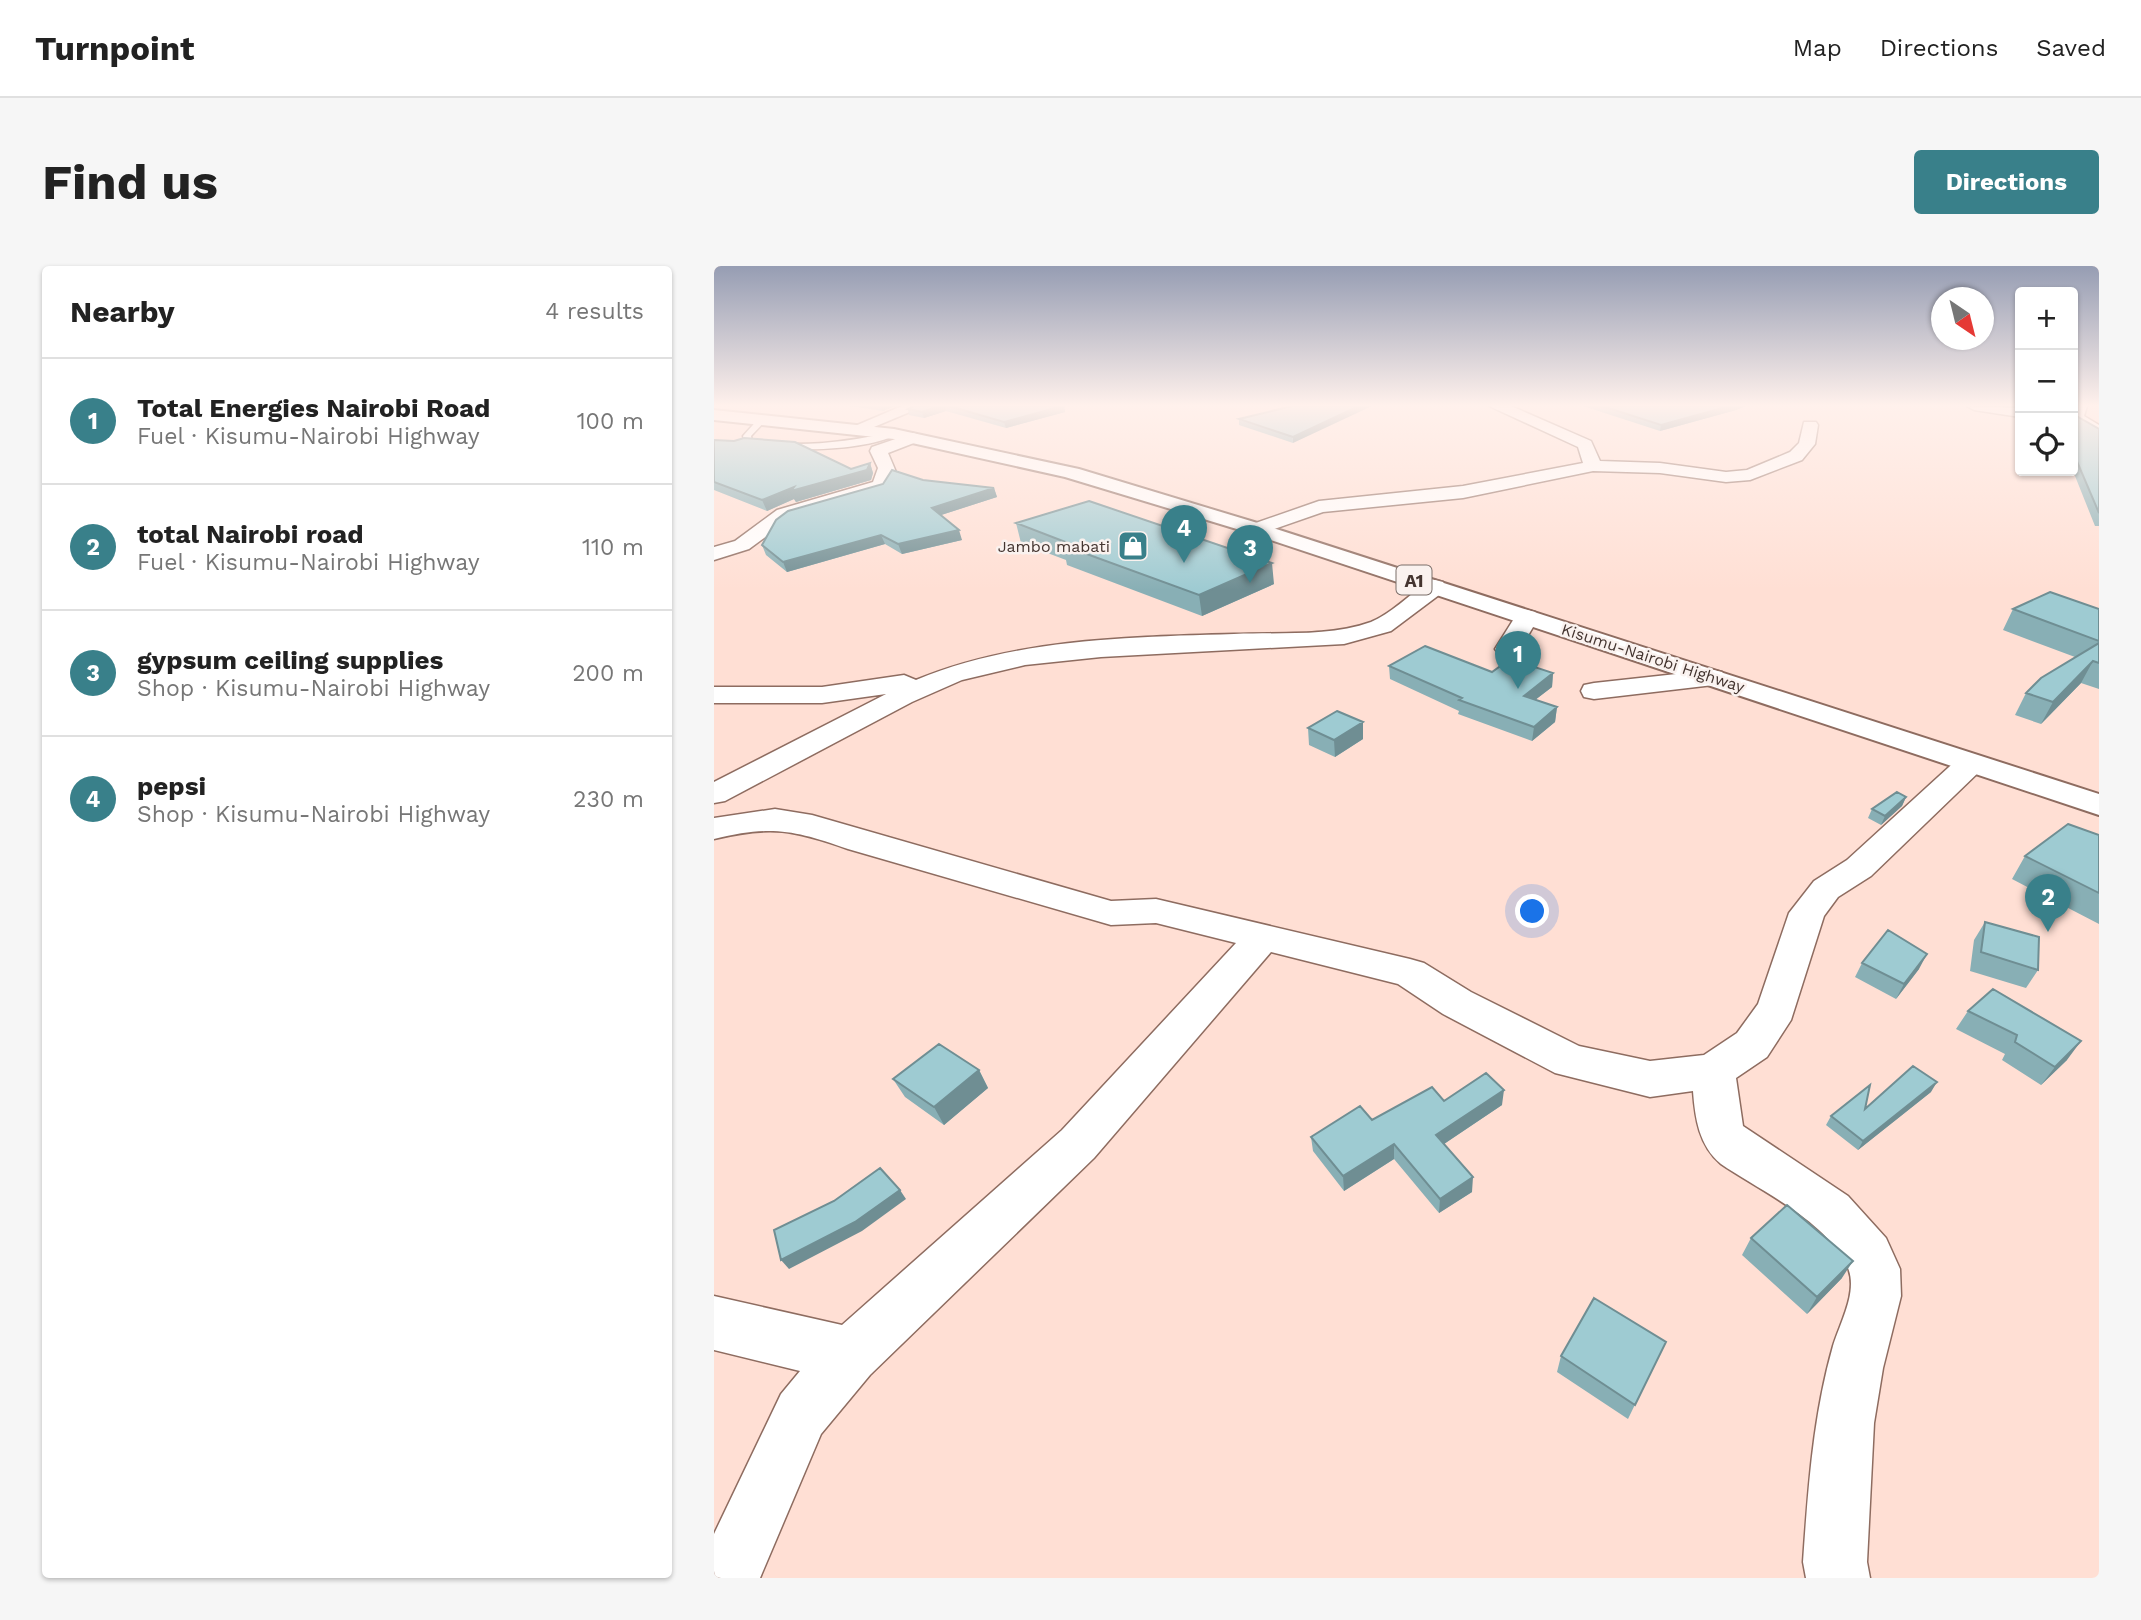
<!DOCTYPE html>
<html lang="en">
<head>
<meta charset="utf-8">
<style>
  body { margin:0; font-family:"Work Sans",sans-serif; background:#f6f6f6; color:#222 }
  .controls { position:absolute; right:21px; top:21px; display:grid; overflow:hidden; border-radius:7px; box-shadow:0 2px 5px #0004 }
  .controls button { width:63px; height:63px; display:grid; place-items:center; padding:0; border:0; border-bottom:2px solid #e0e0e0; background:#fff; color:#222; font:35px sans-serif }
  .compass { position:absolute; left:1217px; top:21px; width:63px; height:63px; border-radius:50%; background:#fff; box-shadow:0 2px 5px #0004; rotate:145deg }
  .you { position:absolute; left:819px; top:646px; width:24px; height:24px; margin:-18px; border:5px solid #fff; border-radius:50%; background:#1a73e8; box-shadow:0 0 0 10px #1a73e833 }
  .badge { display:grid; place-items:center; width:46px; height:46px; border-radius:50%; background:#39808a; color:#fff; font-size:23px; font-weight:700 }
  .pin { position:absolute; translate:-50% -58px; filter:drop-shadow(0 2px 4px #0008) }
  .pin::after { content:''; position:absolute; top:37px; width:24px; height:21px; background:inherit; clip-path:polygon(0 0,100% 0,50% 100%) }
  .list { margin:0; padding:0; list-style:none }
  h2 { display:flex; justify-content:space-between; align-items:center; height:91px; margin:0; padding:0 28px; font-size:30px }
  h2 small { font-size:23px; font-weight:400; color:#767676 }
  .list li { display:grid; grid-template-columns:46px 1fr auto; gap:21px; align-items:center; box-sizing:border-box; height:126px; padding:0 28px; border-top:2px solid #e0e0e0 }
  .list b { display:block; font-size:26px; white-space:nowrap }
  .list p { margin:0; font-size:23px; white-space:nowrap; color:#767676 }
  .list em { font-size:23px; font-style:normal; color:#767676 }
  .icon { flex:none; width:38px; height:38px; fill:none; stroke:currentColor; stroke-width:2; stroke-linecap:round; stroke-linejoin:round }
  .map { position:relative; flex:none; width:1385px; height:1312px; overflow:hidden; border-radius:7px }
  header { display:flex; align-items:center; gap:42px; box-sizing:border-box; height:98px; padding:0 35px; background:#fff; border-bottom:2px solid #e0e0e0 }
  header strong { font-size:33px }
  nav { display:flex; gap:38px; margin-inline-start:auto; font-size:24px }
  .intro { display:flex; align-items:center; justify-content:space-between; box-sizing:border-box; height:168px; padding:0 42px }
  h1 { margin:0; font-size:49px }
  .button { padding:18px 32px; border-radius:7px; background:#39808a; color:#fff; font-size:24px; font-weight:700 }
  main { display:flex; gap:42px; padding:0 42px }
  aside { flex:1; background:#fff; border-radius:7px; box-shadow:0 2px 5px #0004 }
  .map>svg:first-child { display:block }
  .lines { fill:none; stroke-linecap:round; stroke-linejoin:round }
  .service-casing { stroke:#8e6c60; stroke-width:3 }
  .minor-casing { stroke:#8e6c60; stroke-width:3 }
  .trunk-casing { stroke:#8e6c60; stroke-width:4 }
  .service { fill:#fff; fill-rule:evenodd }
  .minor { fill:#fff; fill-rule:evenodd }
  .trunk { fill:#fff; fill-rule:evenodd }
  .wall { fill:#88afb5 }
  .shaded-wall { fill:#6f8e93 }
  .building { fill:#9ecbd2; stroke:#6f8e93; stroke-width:2 }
  .labels { text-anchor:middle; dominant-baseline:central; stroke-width:5; stroke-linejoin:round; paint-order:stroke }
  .far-poi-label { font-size:16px; fill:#443530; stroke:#faf2ef; text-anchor:end }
  .far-street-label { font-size:16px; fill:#443530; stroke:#faf2ef }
  .shield { fill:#faf2ef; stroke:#7b6e69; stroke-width:2 }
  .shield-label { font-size:18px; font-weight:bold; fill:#443530 }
</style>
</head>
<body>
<header>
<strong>Turnpoint</strong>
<nav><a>Map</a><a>Directions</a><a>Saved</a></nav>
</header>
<div class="intro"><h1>Find us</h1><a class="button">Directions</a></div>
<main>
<aside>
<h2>Nearby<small>4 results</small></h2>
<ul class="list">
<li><span class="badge">1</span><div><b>Total Energies Nairobi Road</b><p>Fuel · Kisumu-Nairobi Highway</p></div><em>100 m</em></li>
<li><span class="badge">2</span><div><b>total Nairobi road</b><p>Fuel · Kisumu-Nairobi Highway</p></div><em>110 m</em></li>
<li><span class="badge">3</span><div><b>gypsum ceiling supplies</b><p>Shop · Kisumu-Nairobi Highway</p></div><em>200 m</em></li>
<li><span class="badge">4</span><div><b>pepsi</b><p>Shop · Kisumu-Nairobi Highway</p></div><em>230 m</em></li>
</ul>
</aside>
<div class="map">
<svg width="1385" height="1312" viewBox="0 0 1385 1312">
  <rect width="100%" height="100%" fill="#ffdfd4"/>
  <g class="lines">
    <!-- service casing -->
    <g class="service-casing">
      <path id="service" d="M47,150l7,2 -17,18 1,5c49,7 94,1 142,-9l4,2c-34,18 -114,18 -152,11l-3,-9z"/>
    </g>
    <!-- minor casing -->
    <g class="minor-casing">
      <path id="minor" d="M188,140h22l-62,26 -6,2 -8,-5z
        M775,140h22l80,35 9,20 60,2 66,9 21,-2 43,-18 9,-9 5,-21h12l2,3 -3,19 -13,16 -52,20 -24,2 -66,-9 -67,-2 -130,27 -140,14 -66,23 -10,-6 3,-4 69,-24 144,-15 120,-23 -5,-16z
        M1253,140l53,2v9l-46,-7z
        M1359,140h14l-3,10 15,9v12l-26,-15z
        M199,167l6,2v6l-31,12 8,19 -11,18 -94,28 -42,31 -35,11v-13l21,-6 42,-31 96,-28 5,-14 -8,-17 2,-4z
        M721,314l8,2 3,5 -3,5 -52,39 -47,13 -243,13 -76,8 -63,15 -50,22 -187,99 -11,2v-21l172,-88 -64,9h-108v-16h108l82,-12 12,5c98,-41 212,-43 318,-46 44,-2 95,3 137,-12 19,-8 39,-27 56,-40z
        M813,344l8,2 4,5 -22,37h-18l-4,-5 20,-32 4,-5z
        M999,404l9,2 4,6 -4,6 -128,15 -10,-2 -3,-6 3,-6 10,-2z
        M1257,488l11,3 4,6 -4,6 -111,107 -33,21 -14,19 -33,104 -24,37 -31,21 7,48 105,70 38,42 14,31 1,27 -18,72 -9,55 -7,139 3,16h-64l-3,-16c5,-73 10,-146 30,-216 7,-23 25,-54 15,-78 -22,-48 -86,-76 -127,-104 -22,-18 -26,-46 -28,-73l-43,6 -95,-24 -112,-59 -45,-30 -127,-32 -177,206 -224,217 -49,59 -61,144h-46v-44l67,-140 19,-23 -86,-21v-54l128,29 220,-195 174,-187 -80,-20 -45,2 -263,-76c-54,-19 -77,-24 -134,-10v-21l61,-9 37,6 299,86 45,-2 254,60 14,4 47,29 108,54 71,15 54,-6 33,-22 21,-29 31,-91 25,-32 33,-21 113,-103z"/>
    </g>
    <!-- trunk casing -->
    <g class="trunk-casing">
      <path id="trunk" d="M0,144l180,19 185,40 185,56 835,269v21l-849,-282 -185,-56 -171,-38 -180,-19z"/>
    </g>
    <!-- service -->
    <use href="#service" class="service"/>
    <!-- minor -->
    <use href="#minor" class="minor"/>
    <!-- trunk -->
    <use href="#trunk" class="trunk"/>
  </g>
  <!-- wall -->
  <path class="wall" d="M136,140h45l-12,5z
    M200,140h150l1,6 -59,16 -60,-17 -22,7 -15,-3 -1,-6z
    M578,140l1,37 -54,-18v-6z
    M869,140h163l-10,4 -76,21z
    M1359,148l26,15v97h-4l-22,-55z
    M0,174l20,1 117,28 19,-6 3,10 -2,7 -75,22 -2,-3 -27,12 -53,-21z
    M209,214l71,8 3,9 -56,18 21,25 -60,14 -17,-10 -98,28 -21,-17 -4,-10z
    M302,257l258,61 -72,32 -135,-51 -1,-5 -45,-17z
    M1299,343h86v80l-18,-6 -40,41 -26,-9 11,-22 49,-36 -72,-27z
    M675,400l103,6 61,1 -1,14 -17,13 22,7 -2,15 -23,19 -74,-27 1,-3 -69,-32z
    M594,462l55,11 -28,18 -26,-12z
    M1192,531l-4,9 -21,19 -13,-7 4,-9z
    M1385,569v89l-87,-45 13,-23z
    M1271,656l53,48 -12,18 -56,-17 4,-31z
    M1148,697l57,6 -23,30 -41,-22z
    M1254,745l99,49 -26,25 -39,-25 3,-6 -49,-25z
    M265,804l9,18 -44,37 -39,-28 -12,-18z
    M1217,826l-73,58 -32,-25 5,-9 34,-7z
    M730,835l58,4 -58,39 28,48 -33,21 -45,-54 -50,32 -31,-40 -2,-14z
    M1037,972l91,40 -35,36 -65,-59z
    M847,1090l97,1 -30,62 -71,-47z"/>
  <!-- shaded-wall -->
  <path class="shaded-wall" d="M167,140h14l-12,5z
    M226,140h5l1,5 -22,7 -2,-6z
    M350,140l1,6 -59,16 -2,-6z
    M645,140h13l-79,37v-6z
    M1016,140h16l-10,4 -76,21 1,-6z
    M156,197l3,10 -2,7 -75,22 -2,-3 -27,12 -5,-11 32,-13z
    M280,222l3,9 -62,20 -3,-9z
    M245,264l3,10 -60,14 -4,-10z
    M167,269l4,9 -98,28 -4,-10z
    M558,297l2,21 -72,32 -3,-21z
    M1379,395l-12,22 -40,41 12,-22z
    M839,407l-1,14 -30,23 2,-14z
    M843,441l-2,15 -23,19 2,-14z
    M649,456v17l-28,18 -1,-17z
    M1192,531l-4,9 -21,19 4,-9z
    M1213,688l-8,15 -23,30 8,-15z
    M1367,775l-14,19 -26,25 14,-18z
    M265,804l9,18 -44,37 -10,-18z
    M1223,816l-6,10 -73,58 5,-9z
    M790,824l-2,15 -67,45 1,-15z
    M680,878v15l-50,32 -1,-15z
    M759,911l-1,15 -33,21 1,-14z
    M186,924l6,9 -44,32 -73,38 -8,-9z
    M1139,995l-11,17 -35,36 10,-17z"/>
  <!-- building -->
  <path class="building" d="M200,140h26l-18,6 -14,-3z
    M235,140h114l-59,16z
    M578,140h67l-66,31 -54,-18z
    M888,140h128l-69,19z
    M1359,148l26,15v84l-23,-54h-3z
    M30,172l51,4 56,27 19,-6 -3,7 -76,21 3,-4 -32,13 -48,-18v-42l20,1z
    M178,204l31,10 71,8 -62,20 27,22 -61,14 -17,-9 -98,27 -21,-17 14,-25 12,-9 95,-27z
    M375,235l183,62 -73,32 -137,-50 6,-2 -52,-20z
    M1336,326l49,17v32l-86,-32z
    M1385,377v20l-6,-2 -40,41 -27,-9 15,-15z
    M711,380l67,26 18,-13 43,14 -29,23 33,11 -23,20 -75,-27 3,-2 -73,-32z
    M623,445l26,11 -29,18 -26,-12z
    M1183,526l9,5 -21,19 -13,-7z
    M1354,558l31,11v58l-74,-37z
    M1271,656l54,15 -1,33 -57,-18z
    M1174,664l39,24 -23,30 -42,-21z
    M1279,723l88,52 -26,26 -40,-25 2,-7 -49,-24z
    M225,778l40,26 -45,37 -41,-28z
    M1199,800l24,16 -74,59 -32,-25 39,-31 -5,24z
    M772,807l18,17 -68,45 37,42 -33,22 -46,-55 -51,32 -32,-39 49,-31 12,14 60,-33 12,14z
    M166,902l20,22 -45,32 -74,38 -7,-30 60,-29z
    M1073,939l66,56 -36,36 -66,-59z
    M880,1032l72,44 -31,63 -74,-49z"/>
  <!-- sky -->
  <linearGradient id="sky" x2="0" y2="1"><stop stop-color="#969db3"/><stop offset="0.43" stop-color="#fff1ec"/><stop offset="1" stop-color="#fff1ec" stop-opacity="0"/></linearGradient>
  <rect width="1385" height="324" fill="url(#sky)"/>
  <!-- icons -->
  <defs>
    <g id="shop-square" transform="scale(1.575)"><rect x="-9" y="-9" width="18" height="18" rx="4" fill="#39808a" stroke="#faf2ef"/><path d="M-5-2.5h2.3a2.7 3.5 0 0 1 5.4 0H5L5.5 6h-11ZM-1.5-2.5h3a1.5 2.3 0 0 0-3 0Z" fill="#fff"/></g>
  </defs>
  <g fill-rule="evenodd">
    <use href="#shop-square" x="419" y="280"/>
  </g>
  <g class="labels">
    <!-- far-poi labels -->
    <g class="far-poi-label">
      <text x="396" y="280">Jambo mabati</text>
    </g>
    <!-- far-street labels -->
    <g class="far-street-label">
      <text transform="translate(939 392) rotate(18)">Kisumu-Nairobi Highway</text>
    </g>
    <!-- shield labels -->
    <rect class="shield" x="682.5" y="299.5" width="35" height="29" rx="5"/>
    <g class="shield-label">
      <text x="700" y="314">A1</text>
    </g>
  </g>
</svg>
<div class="controls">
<button>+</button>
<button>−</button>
<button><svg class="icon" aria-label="locate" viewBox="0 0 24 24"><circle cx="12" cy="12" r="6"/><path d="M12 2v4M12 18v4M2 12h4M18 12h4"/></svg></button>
</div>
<svg class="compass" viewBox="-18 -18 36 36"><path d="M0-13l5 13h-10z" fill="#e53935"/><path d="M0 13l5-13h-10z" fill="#767676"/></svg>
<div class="you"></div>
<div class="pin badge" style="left:804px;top:423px">1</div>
<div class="pin badge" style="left:1334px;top:666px">2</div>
<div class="pin badge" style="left:536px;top:317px">3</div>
<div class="pin badge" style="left:470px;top:297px">4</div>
</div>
</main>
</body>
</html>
